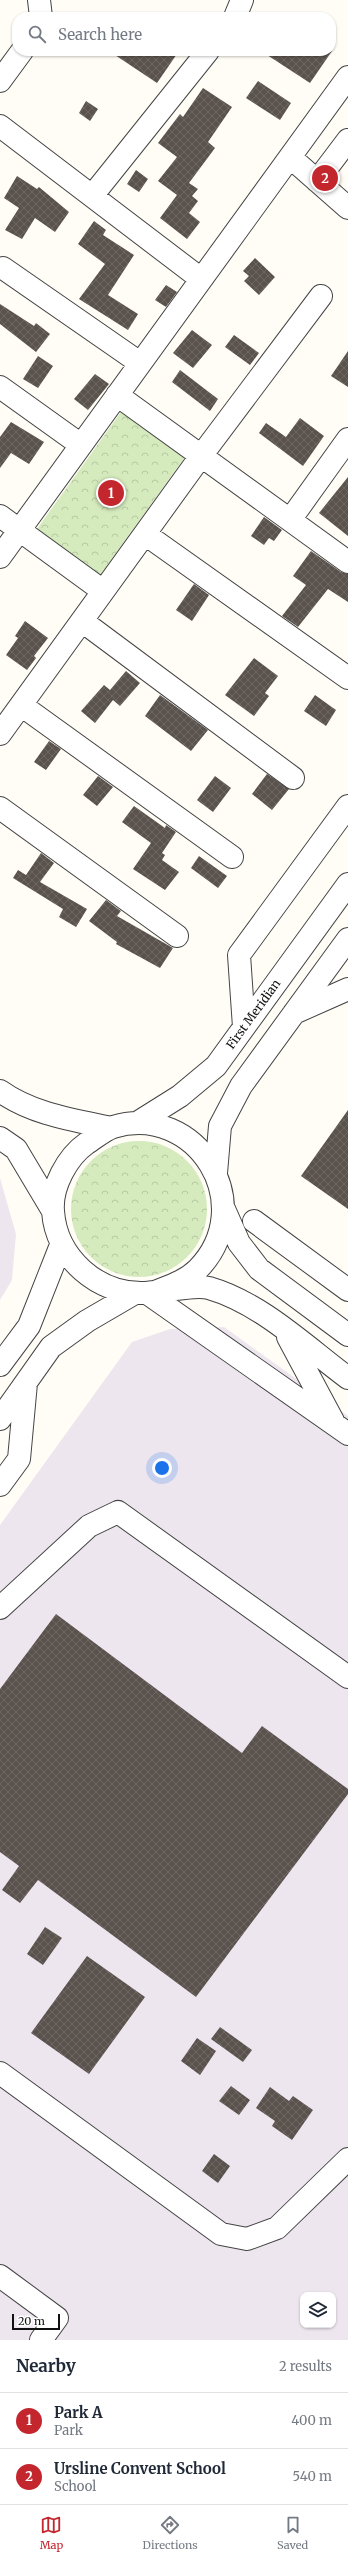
<!DOCTYPE html>
<html lang="en">
<head>
<meta charset="utf-8">
<style>
  body { margin:0; font-family:Merriweather,serif; background:#f2f2f3; color:#1f2937 }
  .controls { position:absolute; right:12px; bottom:12px; display:grid; overflow:hidden; border-radius:8px; box-shadow:0 1px 3px #0004 }
  .controls button { width:36px; height:36px; display:grid; place-items:center; padding:0; border:0; border-bottom:1px solid #e0e1e3; background:#fff; color:#1f2937; font:20px sans-serif }
  .scale { position:absolute; left:12px; bottom:10px; width:48px; box-sizing:border-box; padding-left:4px; border:2px solid #111; border-top:0; font-size:11px; line-height:14px; white-space:nowrap; color:#111; -webkit-text-stroke:3px #fff; paint-order:stroke }
  .you { position:absolute; left:162px; top:1468px; width:14px; height:14px; margin:-10px; border:3px solid #fff; border-radius:50%; background:#1a73e8; box-shadow:0 0 0 6px #1a73e833 }
  .badge { display:grid; place-items:center; width:26px; height:26px; border-radius:50%; background:#c4262e; color:#fff; font-size:13px; font-weight:700 }
  .pin { position:absolute; translate:-50% -50%; border:2px solid #fff; box-shadow:0 1px 4px #0006 }
  .list { margin:0; padding:0; list-style:none }
  h2 { display:flex; justify-content:space-between; align-items:center; height:52px; margin:0; padding:0 16px; font-size:17px }
  h2 small { font-size:13px; font-weight:400; color:#747a83 }
  .list li { display:grid; grid-template-columns:26px 1fr auto; gap:12px; align-items:center; box-sizing:border-box; height:56px; padding:0 16px; border-top:1px solid #e0e1e3 }
  .list b { display:block; font-size:15px; white-space:nowrap }
  .list p { margin:0; font-size:13px; white-space:nowrap; color:#747a83 }
  .list em { font-size:13px; font-style:normal; color:#747a83 }
  .icon { flex:none; width:22px; height:22px; fill:none; stroke:currentColor; stroke-width:2; stroke-linecap:round; stroke-linejoin:round }
  .map { position:relative; flex:none; width:348px; height:2340px; overflow:hidden }
  .search { position:absolute; background:#fff; box-shadow:0 1px 3px #0004; left:12px; right:12px; top:12px; height:44px; display:flex; align-items:center; gap:10px; box-sizing:border-box; padding:0 14px; border-radius:16px; color:#747a83; font-size:15px }
  .sheet { height:164px; background:#fff }
  nav { display:flex; justify-content:space-around; align-items:center; box-sizing:border-box; height:56px; border-top:1px solid #e0e1e3; background:#fff; font-size:11px; color:#747a83 }
  nav a { display:grid; justify-items:center; gap:2px }
  nav .on { color:#c4262e }
  .map>svg:first-child { display:block }
  .industrial { fill:#eee6ef; fill-rule:evenodd }
  .park { fill:url(#park-crowns) }
  .building { fill:url(#building-cross-hatch) }
  .lines { fill:none; stroke-linecap:round; stroke-linejoin:round }
  .minor-casing { stroke:#444; stroke-width:24 }
  .minor { stroke:#fff; stroke-width:22 }
  .labels { text-anchor:middle; dominant-baseline:central; stroke-width:4; stroke-linejoin:round; paint-order:stroke }
  .street-label { font-size:12px; fill:#111; stroke:#fff }
</style>
</head>
<body>
<div class="map">
<svg width="348" height="2340" viewBox="0 0 348 2340">
  <defs>
    <pattern id="park-crowns" width="20" height="18" patternUnits="userSpaceOnUse"><rect width="20" height="18" fill="#d5ebbd"/><path d="M2 6a3 3 0 1 1 6 0M12 15a3 3 0 1 1 6 0" fill="none" stroke="#b6c8a1"/></pattern>
    <pattern id="building-cross-hatch" width="8" height="8" patternUnits="userSpaceOnUse"><rect width="8" height="8" fill="#5a524d"/><path d="M0 0l8 8M0 8l8-8" fill="none" stroke="#6d6662"/></pattern>
  </defs>
  <rect width="100%" height="100%" fill="#fffdf5"/>
  <!-- industrial -->
  <path class="industrial" d="M0,1178l16,56 -4,46 -12,20z
    M224,1327l124,89v924h-348v-815l132,-183 38,-13zM303,2295h30v30h-30z"/>
  <!-- park -->
  <path class="park" d="M121,412l64,45 -85,118 -63,-46z
    M71 1209a68 68 0 1 1 136 0a68 68 0 1 1-136 0Z"/>
  <!-- building -->
  <path class="building" d="M109,51h70l-22,32z
    M261,51h71l-22,32z
    M258,81l33,22 -11,17 -34,-22z
    M203,88l29,19 -24,35 7,6 -26,35 9,6 -6,7 6,5 -9,12 11,9 -13,17 -27,-21 17,-23 -19,-14 19,-24 -19,-14 22,-29 3,3z
    M86,101l12,8 -8,12 -11,-8z
    M136,170l12,9 -9,13 -12,-8z
    M17,176l20,13 2,-2 30,25 -14,20 -20,-14 -13,21 -17,-9 14,-22 -15,-10z
    M94,221l12,9 -3,5 31,20 -26,40 30,19 -10,16 -49,-31 26,-35 -27,-20z
    M255,258l20,19 -16,18 -15,-14 5,-5 -6,-5z
    M166,285l11,7 -11,15 -11,-7z
    M0,304l34,22 2,-3 14,11 -14,18 -36,-28z
    M192,330l20,15 -19,23 -20,-15z
    M234,335l25,18 -9,12 -25,-18z
    M348,351v36l-17,-11z
    M38,356l15,10 -15,22 -15,-9z
    M180,370l38,29 -8,12 -38,-29z
    M95,374l14,10 -21,26 -14,-11z
    M300,418l24,18 -21,30 -44,-33 7,-10 20,14z
    M11,422l33,20 -15,22 -18,-11 -11,15v-31z
    M348,477v59l-29,-23z
    M264,517l18,13 -8,11 -5,-3 -5,7 -13,-9z
    M311,551l30,21 7,2v28l-20,-13 -30,38 -16,-11 24,-31 -13,-9z
    M194,584l15,11 -17,26 -16,-11z
    M25,621l23,17 -14,18 2,2 -9,12 -21,-15 12,-17 -3,-2z
    M254,658l24,18 -13,17 4,3 -15,20 -29,-21z
    M126,671l14,12 -20,23 -7,-6 -18,23 -14,-12 23,-26 6,5z
    M160,695l48,35 -17,21 -46,-35z
    M315,695l21,15 -10,16 -22,-15z
    M49,741l12,8 -15,21 -12,-8z
    M267,774l22,15 -17,21 -20,-16z
    M98,776l15,11 -16,19 -14,-11z
    M215,776l16,12 -18,24 -16,-12z
    M134,806l31,22 1,-3 10,7 -14,21 3,2 -3,5 17,12 -14,18 -32,-21 18,-26 -29,-21z
    M41,853l13,10 -14,19 47,27 -11,18 -17,-10 4,-8 -50,-31 5,-8 8,5z
    M199,856l28,20 -9,12 -27,-20z
    M106,900l15,11 -4,5 56,32 -13,20 -44,-24 1,-2 -28,-21z
    M348,1110v99l-47,-33z
    M56,1614l186,139 20,-27 86,63v5l-152,203 -158,-117 -18,23 -18,-13 17,-24 -19,-14v-163z
    M45,1927l17,11 -19,27 -16,-11z
    M87,1956l58,41 -56,77 -58,-41z
    M220,2027l32,23 -9,12 -32,-23z
    M197,2038l19,13 -16,24 -19,-14z
    M231,2086l19,14 -11,15 -20,-14z
    M270,2087l19,14 4,-5 20,14 -21,30 -20,-14 3,-5 -19,-13z
    M214,2154l16,12 -12,17 -16,-12z"/>
  <g class="lines">
    <!-- minor casing -->
    <g class="minor-casing">
      <path id="minor" d="M39,0l2,17
        M235,17l7,-17
        M0,81l22,-30
        M0,126l201,153
        M290,157l58,51
        M317,181l31,-41
        M92,196l116,-145
        M3,268l137,95
        M0,387l81,58
        M117,395l231,167
        M0,516l103,75
        M290,520l58,-81
        M145,534l203,144
        M0,557l348,-480
        M82,621l211,157
        M21,705l211,152
        M0,734l201,-278 120,-160
        M0,808l177,128
        M294,1013l54,-24
        M244,1027l-5,-72 109,-149
        M0,1091c32,23 73,29 111,37
        M137,1123l43,-27 36,-30 132,-182
        M0,1138l16,11 37,62
        M216,1173l4,-47 21,-40 107,-147
        M224,1209l15,34 20,26 89,66
        M254,1221l94,69
        M155,1292c15,-6 31,-11 43,-23 62,-64 -1,-167 -85,-142 -9,3 -18,11 -26,16 -20,14 -36,44 -34,68 3,47 45,84 92,82 15,-1 51,-9 64,-5 52,15 96,58 139,90
        M147,1293l201,141
        M288,1337l45,84
        M0,1365l29,-39 32,-81
        M0,1419l51,-72 36,-26 48,-28
        M0,1485l19,-26 7,-76
        M0,1608l89,-82 29,-14 230,165
        M0,2073l221,161 26,5 30,-11 71,-69
        M0,2276l57,42 -16,22"/>
    </g>
    <!-- minor -->
    <use href="#minor" class="minor"/>
  </g>
  <g class="labels">
    <!-- street labels -->
    <g class="street-label">
      <text transform="translate(253 1014) rotate(-54)">First Meridian</text>
    </g>
  </g>
</svg>
<div class="controls">
<button><svg class="icon" aria-label="layers" viewBox="0 0 24 24"><path d="M12 4l9 5-9 5-9-5zM3 14l9 5 9-5"/></svg></button>
</div>
<div class="scale">20 m</div>
<div class="you"></div>
<div class="pin badge" style="left:111px;top:493px">1</div>
<div class="pin badge" style="left:325px;top:178px">2</div>
<div class="search"><svg class="icon" aria-label="search" viewBox="0 0 24 24"><circle cx="10" cy="10" r="6"/><path d="M15 15l6 6"/></svg>Search here</div>
</div>
<section class="sheet">
<h2>Nearby<small>2 results</small></h2>
<ul class="list">
<li><span class="badge">1</span><div><b>Park A</b><p>Park</p></div><em>400 m</em></li>
<li><span class="badge">2</span><div><b>Ursline Convent School</b><p>School</p></div><em>540 m</em></li>
</ul>
</section>
<nav>
<a class="on"><svg class="icon" aria-label="map" viewBox="0 0 24 24"><path d="M3 6l6-2 6 2 6-2v14l-6 2-6-2-6 2zM9 4v14M15 6v14"/></svg>Map</a>
<a><svg class="icon" aria-label="directions" viewBox="0 0 24 24"><path d="M12 3l9 9-9 9-9-9zM9 14v-3h6M13 9l2 2-2 2"/></svg>Directions</a>
<a><svg class="icon" aria-label="saved" viewBox="0 0 24 24"><path d="M7 4h10v16l-5-4-5 4z"/></svg>Saved</a>
</nav>
</body>
</html>
